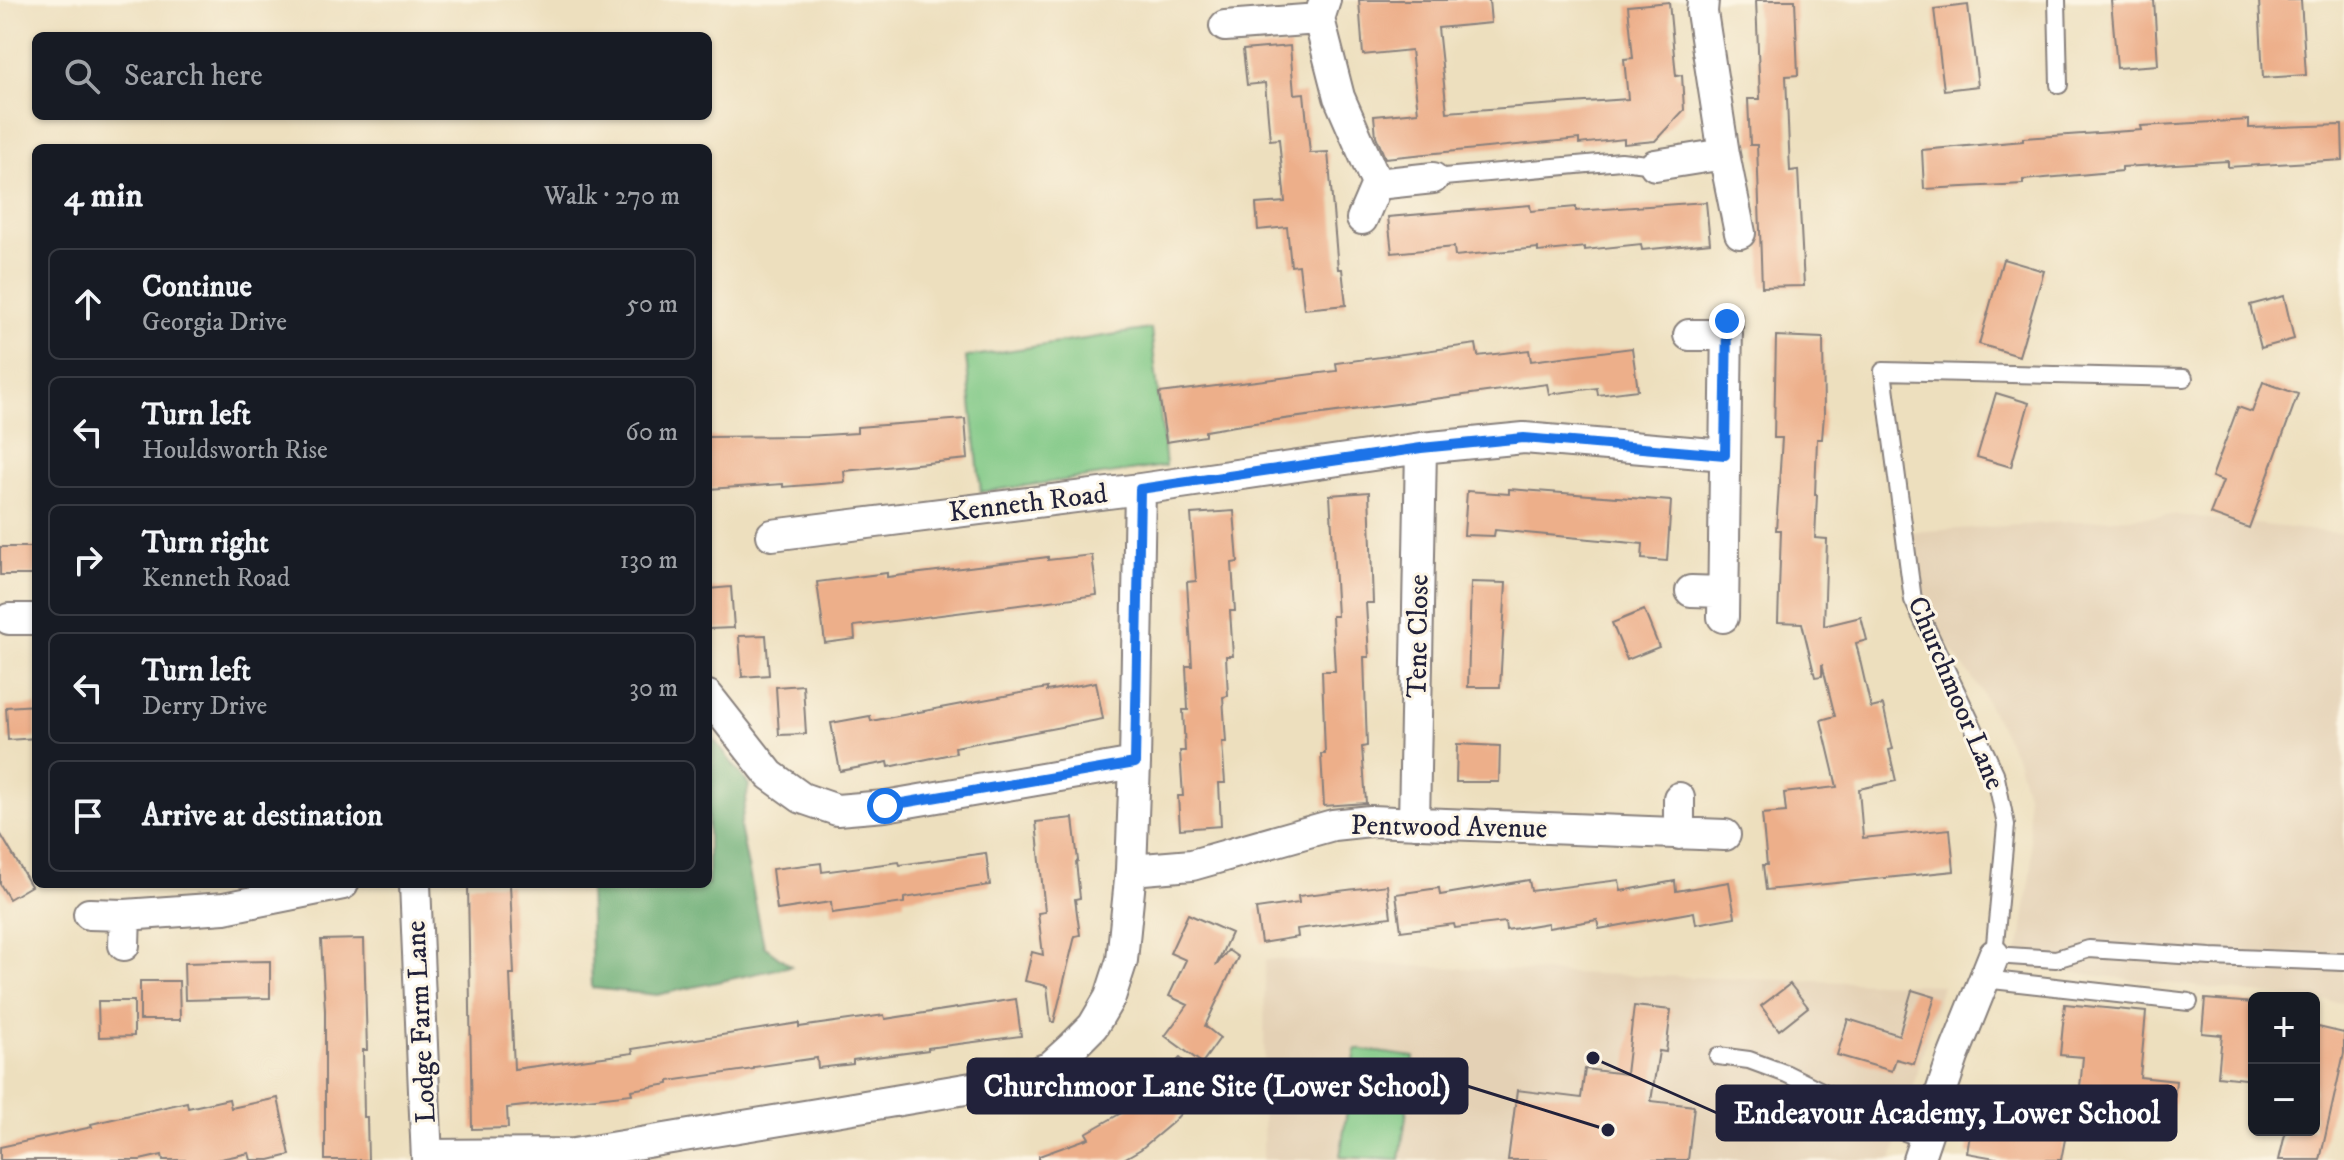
<!DOCTYPE html>
<html lang="en">
<head>
<meta charset="utf-8">
<style>
  body { margin:0; font-family:"IM FELL DW Pica",serif; background:#20242c; color:#f1f3f6 }
  .controls { position:absolute; right:24px; bottom:24px; display:grid; overflow:hidden; border-radius:12px; box-shadow:0 2px 6px #0004 }
  .controls button { width:72px; height:72px; display:grid; place-items:center; padding:0; border:0; border-bottom:2px solid #363941; background:#171b24; color:#f1f3f6; font:40px sans-serif }
  .stop { position:absolute; width:24px; height:24px; margin:-18px; border:6px solid #1a73e8; border-radius:50%; background:#fff }
  .stop.end { background:#1a73e8; border-color:#fff; box-shadow:0 2px 8px #0008 }
  .list { margin:0; padding:0; list-style:none }
  h2 { display:flex; justify-content:space-between; align-items:center; height:104px; margin:0; padding:0 32px; font-size:34px }
  h2 small { font-size:26px; font-weight:400; color:#9ea1a6 }
  .list li { display:grid; grid-template-columns:52px 1fr auto; gap:24px; align-items:center; box-sizing:border-box; height:112px; margin:0 16px 16px; padding:0 16px; border:2px solid #363941; border-radius:12px }
  .list b { display:block; font-size:30px; white-space:nowrap }
  .list p { margin:0; font-size:26px; white-space:nowrap; color:#9ea1a6 }
  .list em { font-size:26px; font-style:normal; color:#9ea1a6 }
  .icon { flex:none; width:44px; height:44px; fill:none; stroke:currentColor; stroke-width:2; stroke-linecap:round; stroke-linejoin:round }
  .map { position:relative; flex:none; width:2344px; height:1160px; overflow:hidden }
  .search { position:absolute; background:#171b24; box-shadow:0 2px 6px #0004; left:32px; top:32px; width:680px; height:88px; display:flex; align-items:center; gap:20px; box-sizing:border-box; padding:0 28px; border-radius:12px; color:#9ea1a6; font-size:30px }
  .panel { position:absolute; background:#171b24; box-shadow:0 2px 6px #0004; left:32px; top:144px; width:680px; height:744px; border-radius:12px }
  .map>svg:first-child { display:block }
  .built { fill:#e4d1b5 }
  .green { fill:#7fc885; stroke:#507560; stroke-width:2 }
  .forest { fill:#67ac72; stroke:#446756; stroke-width:2 }
  .building { fill:#edaf8a }
  .lines { fill:none; stroke-linecap:round; stroke-linejoin:round }
  .service-casing { stroke:#88807c; stroke-width:20 }
  .minor-casing { stroke:#88807c; stroke-width:34 }
  .service { stroke:#fff; stroke-width:16 }
  .minor { stroke:#fff; stroke-width:30 }
  .route { stroke:#1a73e8; stroke-width:10 }
  .labels { text-anchor:middle; dominant-baseline:central; stroke-width:6; stroke-linejoin:round; paint-order:stroke }
  .street-label { font-size:28px; fill:#22223b; stroke:#fcf5e5 }
  .leader { fill:none; stroke:#22223b; stroke-width:3 }
  .callout-dot { fill:#22223b; stroke:#fcf5e5; stroke-width:3 }
  .callout { fill:#22223b; stroke:#22223b; stroke-width:3 }
  .callout-label { font-size:30px; text-anchor:middle; font-weight:bold; fill:#fff }
</style>
</head>
<body>
<div class="map">
<svg width="2344" height="1160" viewBox="0 0 2344 1160">
  <rect width="100%" height="100%" fill="#fcf5e5"/>
  <filter id="ink" filterUnits="userSpaceOnUse"><feTurbulence type="fractalNoise" baseFrequency=".0125" numOctaves="2"/><feDisplacementMap in="SourceGraphic" scale="16" xChannelSelector="R" yChannelSelector="G"/><feConvolveMatrix kernelMatrix="1 2 1 2 8 2 1 2 1" color-interpolation-filters="sRGB"/></filter>
  <filter id="wash" filterUnits="userSpaceOnUse"><feTurbulence type="fractalNoise" baseFrequency=".006" numOctaves="4" result="noise"/><feDisplacementMap in="SourceGraphic" scale="32" xChannelSelector="R" yChannelSelector="G"/><feGaussianBlur stdDeviation="1.8" result="paint"/><feColorMatrix in="noise" values="0 0 0 0 0 0 0 0 0 0 0 0 0 0 0 0 0 1.4 0 .05"/><feComposite in="paint" operator="in"/></filter>
  <g filter="url(#wash)">
    <rect width="100%" height="100%" fill="#eddfbe"/>
    <!-- built -->
    <path class="built" d="M2176,515l168,19v469l-331,-37 8,-25 11,-74 -5,-73 -10,-35 -39,-73 -49,-68 -19,-86z
      M1265,959l302,14 375,12 -50,175h-629z"/>
    <!-- green -->
    <path class="green" d="M1151,329l15,137 -185,26 -15,-135z
      M1356,1049l58,8 -14,103 -60,-3z"/>
    <!-- forest -->
    <path class="forest" d="M708,732l41,53 -9,42 24,119 27,20 -134,29 -65,-7 -3,-104h119z"/>
    <g id="blocks">
      <!-- building -->
      <path class="building" d="M1359,0h130l2,23 -53,5 9,84 181,-13 -4,-40 9,-1 -5,-52 41,-4 7,74 6,-1 2,35 -29,31 -31,3v-5l-45,5v-5l-194,19 -9,-22 -2,-20 44,-4 -7,-62 -48,5z
        M1756,0h39l3,75 -12,1 4,95 8,-1 6,116 -42,1 -5,-142h-7l-2,-46h12z
        M2111,0h43l4,65 -41,3z
        M2259,0h42l5,75 -43,3z
        M1968,5l10,81 -34,4 -10,-81z
        M1290,46l4,48 10,-1 6,60 18,-1 10,117h4l4,36 -42,4 -5,-44 -8,1 -4,-39 -29,3 -2,-26 29,-2 -6,-63 -9,1 -5,-57 -18,2 -4,-35z
        M2249,120v8l93,-3 1,35 -115,7v-6l-106,6v4l-99,9v4l-99,5 -2,-39 101,-9v-3l119,-8 -1,-4z
        M1706,202l4,41 -68,7 -1,-6 -56,6v-3l-47,5v-4l-83,8 -1,-9 -62,6 -4,-36 142,-12 1,6 45,-4v4z
        M2003,259l41,12 -25,85 -40,-12z
        M2284,296l10,43 -33,9 -11,-43z
        M1776,336l47,2 1,77 -2,24h-5l-2,56h2l-2,43 12,1 -3,87 37,-9 6,23 -11,3 15,65 12,-3 10,44 -4,1 7,31 -37,8 4,49 87,-9 4,42 -188,19 -3,-25h4l-5,-51 24,-2 -2,-19 53,-6 -16,-67 14,-4 -13,-52v12l-7,1 -13,-54 -24,-1 3,-92h-5l6,-92h-8z
        M1476,344l2,12 51,-6 2,11 101,-13 6,42 -40,5 -1,-7 -48,6 -2,-10 -300,40 -42,7v5l-39,6 -7,-49 178,-22 -1,-8z
        M2263,382l35,12 -49,134 -39,-14 13,-33 -11,-4 26,-70 14,5z
        M1996,393l33,10 -18,64 -34,-10z
        M965,419l3,40 -124,12 1,11 -62,5v-3l-75,5v-52l98,-1 51,-3v-6z
        M1509,489l162,12 -4,60 -25,-2 1,-15 -148,-14 -1,6 -30,-1 3,-44 42,3z
        M1369,492l4,111h-7l3,54h-5l3,89 -5,1 4,56 -42,3 -3,-52h4l-3,-83h13l-3,-55h5l-7,-121z
        M1234,511l4,51 -6,1 3,48h-5l3,45h-7l2,40 -5,1 3,45h-4l3,41h-6l2,43 -41,3 -2,-33h5l-3,-45h5l-2,-41h5l-2,-44h6l-5,-84 9,-1 -5,-67z
        M0,547h36v28h-36z
        M1092,555l5,40 -243,31 1,13 -30,4 -8,-61 70,-9v4l42,-5 119,-15v3z
        M1471,582l35,1 -6,104h-32z
        M731,587l3,41 -26,1v-40z
        M1644,610l15,37 -32,13 -15,-37z
        M766,635l3,40 -27,2 -3,-41z
        M1096,682l7,37 -148,28 1,6 -67,14 -1,-5 -48,9 -9,-48 39,-7 1,5 176,-33v3z
        M803,685l3,49 -27,1 -3,-48z
        M36,705v33l-28,2 -2,-33z
        M1457,744l43,2 -1,36h-43z
        M1073,818l5,43 -2,1 4,36 -5,1 5,36 -5,1 -21,86h-3l-4,-36 -22,-5 7,-29 11,3 -5,-42 7,-1 -9,-90z
        M0,833l31,53 -22,13 -9,-15z
        M986,853l4,32 -86,13v5l-72,10 -1,-11 -54,8 -5,-41 49,-6 1,9 77,-10 1,3z
        M1529,880l2,11 88,-11 2,11 54,-10 1,10 53,-9 6,35 -39,7 -2,-12 -95,17 -2,-9 -49,8v-5l-42,7 -1,-8 -50,6 -1,-4 -53,7 -5,-37 43,-6 1,7z
        M468,884h42l4,90h-4l4,95 119,-16 -1,-4 167,-26v4l85,-12 1,4 131,-20 5,37 -93,12v2l-75,10v4l-35,4 -1,-10 -63,9v2l-85,12v3l-38,6 1,4 -125,14 1,20 -36,1z
        M1387,885l4,32 -94,12 1,8 -37,6 -5,-34 43,-6 -1,-7z
        M1188,914l43,19 -15,33 12,-16 10,7 -33,69 15,12 -18,25 -37,-27 23,-31 -19,-9 17,-36 -16,-7z
        M364,939l3,111h-4l1,67h3l1,43h-43v-150l-4,-70z
        M270,961v37l-85,2 -1,-37z
        M140,981h39l1,39h-40z
        M1790,984l18,23 -29,23 -18,-24z
        M1912,990l23,7 -21,67 -18,-5 -4,12 -55,-16 11,-36 51,16z
        M2205,999l49,4v77l-36,-4 4,-41 -20,-2z
        M98,1001h36v35l-35,1z
        M2065,1004l81,8 -6,65 36,4 -6,58 -39,-5 1,-20 -54,-5 5,-52 -23,-2z
        M1634,1006l37,4 -5,42 -7,-1 -8,50 43,5 -6,54h-180l9,-70 64,8 4,-29 41,5z
        M2314,1026l30,7v20l-24,107h-41l7,-30h28z
        M1180,1058l28,26 -36,39 -31,26 -19,11h-83v-4l50,-18 -3,-5 37,-21 31,-26z
        M278,1098l12,57 -20,5h-19l-2,-7 -33,7h-53l-1,-5 -22,5h-140v-13l92,-20 -1,-3 96,-22 1,6 41,-9 2,9z
        M1974,1108l94,16 -7,36h-55l-39,-7z"/>
    </g>
  </g>
  <g filter="url(#ink)">
    <use href="#blocks" fill-opacity="0" stroke="#88807c" stroke-width="2"/>
    <g class="lines">
      <!-- service casing -->
      <g class="service-casing">
        <path id="service" d="M2057,0l2,85
          M1433,178l188,-17 34,4
          M2184,378l-301,-7 30,229 82,173 11,52 -12,130 62,4 33,-10 122,8 133,5
          M1984,979l205,23
          M1718,1056l31,4 38,14 115,57 22,8"/>
      </g>
      <!-- minor casing -->
      <g class="minor-casing">
        <path id="minor" d="M1325,0l-6,19 20,78 38,87 56,-6
          M1703,0l-1,12 22,142 16,79
          M1225,26l94,-7
          M1655,165l69,-11
          M1362,219l15,-35
          M1689,335h38
          M772,535l368,-46 281,-41 103,-10 201,17
          M1691,591l32,1
          M1723,617l4,-296
          M9,619h27
          M708,696l62,79 32,23 35,12 48,-4 250,-43
          M1414,823l7,-375
          M1679,834v-36
          M1131,870l61,-5 141,-40 37,-4 355,14
          M415,884l12,276
          M89,914l36,1 99,-7 119,-24
          M124,945l1,-30
          M427,1155l147,-1 249,-41 196,-33 31,-13 22,-20 21,-21 17,-29 12,-37 9,-90 4,-107 5,-274
          M1918,1160l35,-103 41,-102"/>
      </g>
      <!-- service -->
      <use href="#service" class="service"/>
      <!-- minor -->
      <use href="#minor" class="minor"/>
    </g>
  </g>
  <g class="lines" filter="url(#ink)">
    <!-- route -->
    <path class="route" d="M885,806l250,-43 5,-274 281,-41 103,-10 201,17 2,-134"/>
  </g>
  <g class="labels">
    <!-- street labels -->
    <g class="street-label">
      <text transform="translate(1028 503) rotate(-7)">Kenneth Road</text>
      <text transform="translate(1418 636) rotate(-89)">Tene Close</text>
      <text transform="translate(1956 693) rotate(67)">Churchmoor Lane</text>
      <text transform="translate(1449 827) rotate(1)">Pentwood Avenue</text>
      <text transform="translate(421 1022) rotate(-93)">Lodge Farm Lane</text>
    </g>
  </g>
  <!-- callouts -->
  <path class="leader" d="M1608 1130L1467 1086M1593 1058L1717 1113"/>
  <g class="callout-dot">
    <circle cx="1608" cy="1130" r="8"/>
    <circle cx="1593" cy="1058" r="8"/>
  </g>
  <g class="callout">
    <rect x="968" y="1059" width="499" height="54" rx="8"/>
    <rect x="1717" y="1086" width="459" height="54" rx="8"/>
  </g>
  <g class="callout-label">
    <text x="1217" y="1096">Churchmoor Lane Site (Lower School)</text>
    <text x="1947" y="1123">Endeavour Academy, Lower School</text>
  </g>
</svg>
<div class="controls">
<button>+</button>
<button>−</button>
</div>
<div class="stop" style="left:885px;top:806px"></div>
<div class="stop end" style="left:1727px;top:321px"></div>
<div class="search"><svg class="icon" aria-label="search" viewBox="0 0 24 24"><circle cx="10" cy="10" r="6"/><path d="M15 15l6 6"/></svg>Search here</div>
<section class="panel">
<h2>4 min<small>Walk · 270 m</small></h2>
<ul class="list">
<li><svg class="icon" aria-label="ahead" viewBox="0 0 24 24"><path d="M12 20V5M6 11l6-6 6 6"/></svg><div><b>Continue</b><p>Georgia Drive</p></div><em>50 m</em></li>
<li><svg class="icon" aria-label="left" viewBox="0 0 24 24"><path d="M17 20v-9H6M10 6l-5 5 5 5"/></svg><div><b>Turn left</b><p>Houldsworth Rise</p></div><em>60 m</em></li>
<li><svg class="icon" aria-label="right" viewBox="0 0 24 24"><path d="M7 20v-9h11M14 6l5 5-5 5"/></svg><div><b>Turn right</b><p>Kenneth Road</p></div><em>130 m</em></li>
<li><svg class="icon" aria-label="left" viewBox="0 0 24 24"><path d="M17 20v-9H6M10 6l-5 5 5 5"/></svg><div><b>Turn left</b><p>Derry Drive</p></div><em>30 m</em></li>
<li><svg class="icon" aria-label="arrive" viewBox="0 0 24 24"><path d="M6 21V4h12l-3 4 3 4H6"/></svg><div><b>Arrive at destination</b></div></li>
</ul>
</section>
</div>
</body>
</html>
